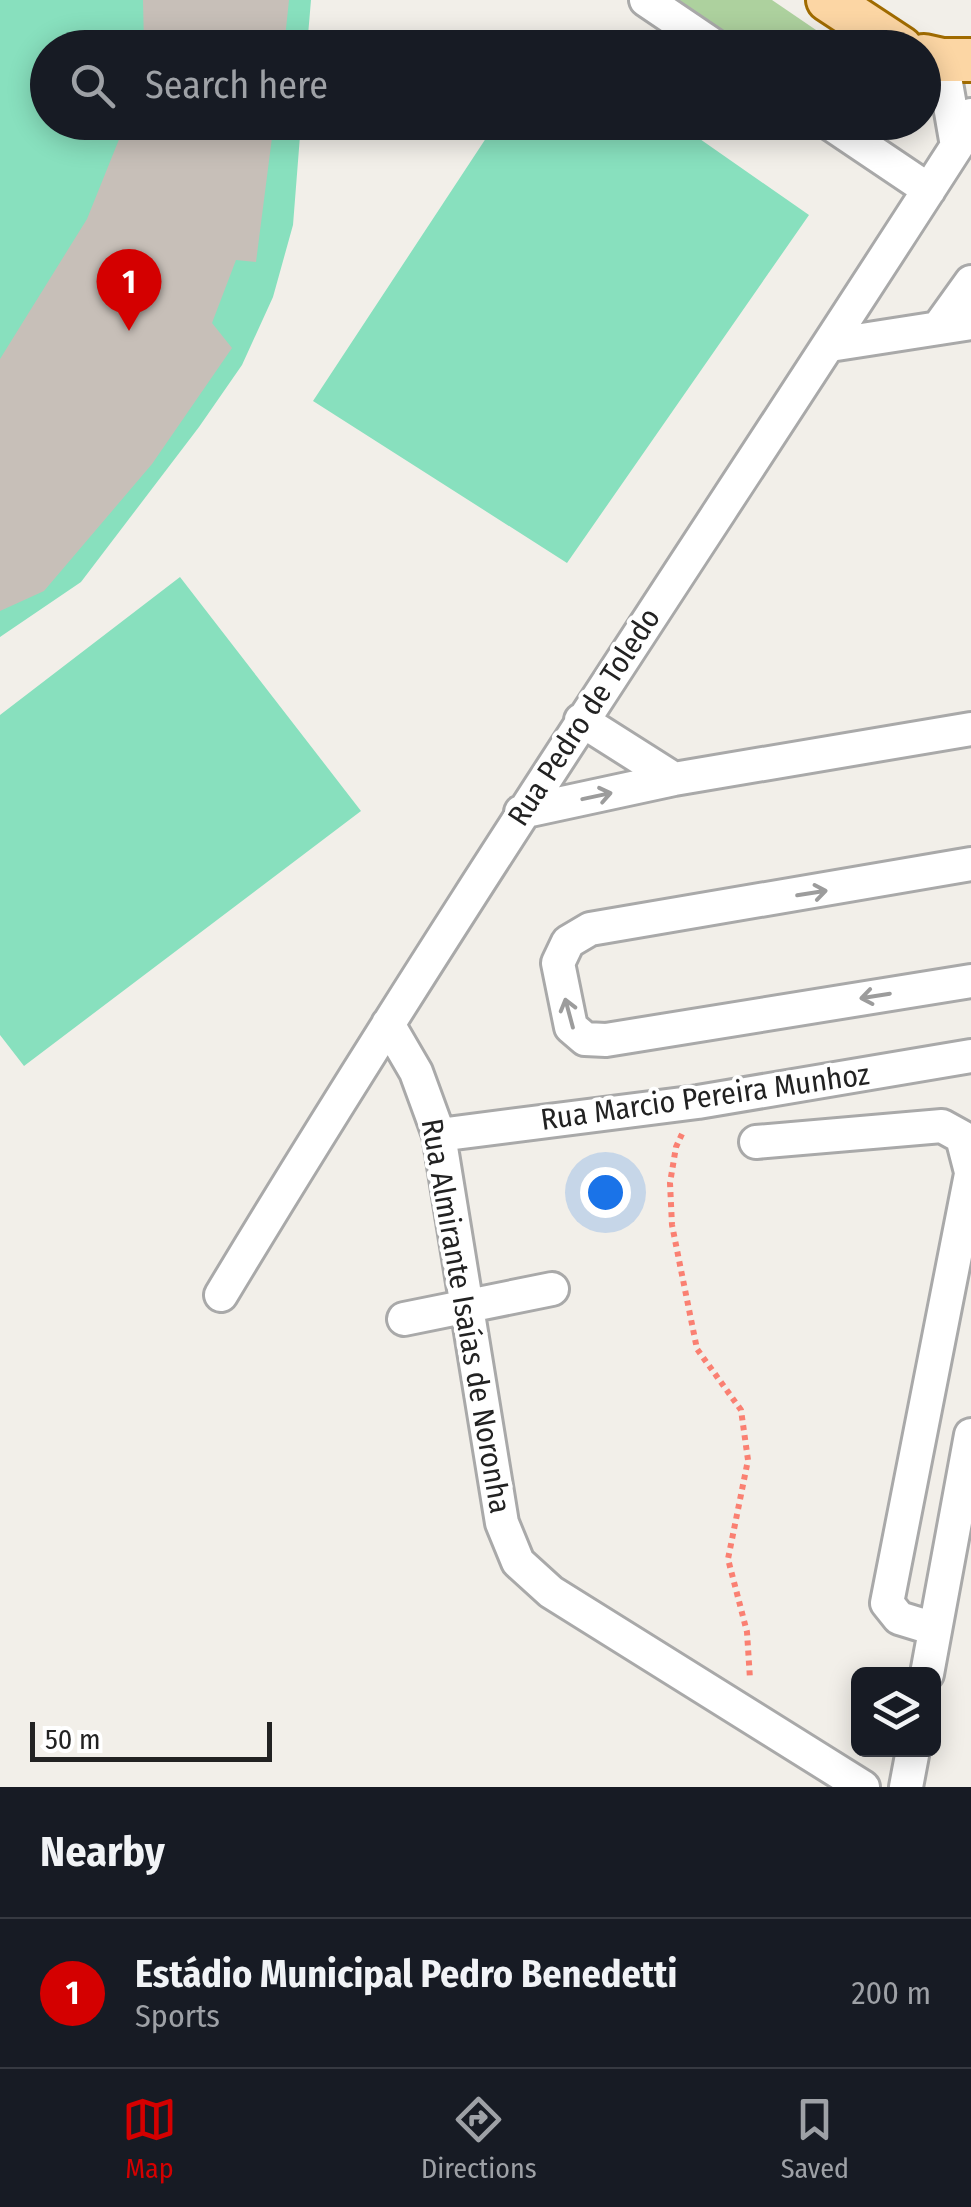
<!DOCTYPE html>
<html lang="en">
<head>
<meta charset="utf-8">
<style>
  body { margin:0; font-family:"Fira Sans Condensed",sans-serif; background:#242831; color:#f1f3f6 }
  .controls { position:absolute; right:30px; bottom:30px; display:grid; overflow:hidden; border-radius:15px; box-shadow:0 5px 25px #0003 }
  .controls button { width:90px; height:90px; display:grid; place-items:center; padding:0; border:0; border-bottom:2px solid #363941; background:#171b24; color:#f1f3f6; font:50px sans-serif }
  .scale { position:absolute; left:30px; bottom:25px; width:242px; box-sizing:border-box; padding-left:10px; border:5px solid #222; border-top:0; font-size:28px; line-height:35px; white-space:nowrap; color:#222; -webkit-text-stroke:8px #fff; paint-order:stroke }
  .you { position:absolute; left:605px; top:1192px; width:35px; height:35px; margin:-25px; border:8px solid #fff; border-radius:50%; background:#1a73e8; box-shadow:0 0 0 15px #1a73e833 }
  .badge { display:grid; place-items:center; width:65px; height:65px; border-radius:50%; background:#d40000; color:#fff; font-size:32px; font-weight:700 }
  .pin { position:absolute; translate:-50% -82px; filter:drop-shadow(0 2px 5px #0008) }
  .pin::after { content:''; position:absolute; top:52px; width:35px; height:30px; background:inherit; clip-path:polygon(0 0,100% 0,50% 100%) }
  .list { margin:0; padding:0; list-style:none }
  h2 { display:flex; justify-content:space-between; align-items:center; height:130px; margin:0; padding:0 40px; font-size:42px }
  h2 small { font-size:32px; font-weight:400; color:#9ea1a6 }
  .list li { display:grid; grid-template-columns:65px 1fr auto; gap:30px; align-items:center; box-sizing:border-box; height:150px; padding:0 40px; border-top:2px solid #363941 }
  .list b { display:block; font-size:38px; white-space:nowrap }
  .list p { margin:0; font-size:32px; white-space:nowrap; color:#9ea1a6 }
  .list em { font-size:32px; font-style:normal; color:#9ea1a6 }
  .icon { flex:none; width:55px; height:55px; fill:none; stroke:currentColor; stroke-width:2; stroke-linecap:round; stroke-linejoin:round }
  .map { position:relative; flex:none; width:971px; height:1787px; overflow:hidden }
  .search { position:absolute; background:#171b24; box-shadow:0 5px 25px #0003; left:30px; right:30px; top:30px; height:110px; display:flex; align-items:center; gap:25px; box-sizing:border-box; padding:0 35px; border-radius:55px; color:#9ea1a6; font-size:38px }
  .sheet { height:280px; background:#171b24 }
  nav { display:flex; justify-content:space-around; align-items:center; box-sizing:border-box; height:140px; border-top:2px solid #363941; background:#171b24; font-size:28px; color:#9ea1a6 }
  nav a { display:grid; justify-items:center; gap:5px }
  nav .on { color:#d40000 }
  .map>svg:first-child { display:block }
  .forest { fill:#add19e }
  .pitch { fill:#88e0be }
  .building { fill:#c7bfb8 }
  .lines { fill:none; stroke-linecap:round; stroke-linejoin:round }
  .minor-casing { stroke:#a9a9a9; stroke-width:38 }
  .major-casing { stroke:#a06b00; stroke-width:48 }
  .path { stroke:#fa8072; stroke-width:6; stroke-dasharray:5 5; stroke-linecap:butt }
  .minor { stroke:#fff; stroke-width:32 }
  .major { stroke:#fcd6a4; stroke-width:42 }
  .oneway { stroke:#9c9c9c }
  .labels { text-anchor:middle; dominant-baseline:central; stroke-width:8; stroke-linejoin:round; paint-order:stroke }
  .street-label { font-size:30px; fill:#222; stroke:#fff }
</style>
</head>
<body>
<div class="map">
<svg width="971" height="1787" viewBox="0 0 971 1787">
  <rect width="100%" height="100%" fill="#f2efe9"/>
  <!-- forest -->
  <path class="forest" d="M673,0h99l69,47h-94z"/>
  <!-- pitch -->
  <path class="pitch" d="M0,0h311l-4,47 -259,1v74l253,1 -8,102 -20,72 -31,68 -43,62 -118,155 -81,55z
    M496,123h181l132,92 -242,348 -254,-162z
    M180,577l181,234 -337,255 -24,-31v-320z"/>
  <!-- building -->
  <path class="building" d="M143,0h146l-5,48h-140z
    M126,122h148l-18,140 -20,-2 -24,63 20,25 -80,116 -108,127 -44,20v-252l87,-140z"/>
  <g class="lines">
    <!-- minor casing -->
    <g class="minor-casing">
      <path id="minor" d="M646,0l71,48
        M942,60l15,86
        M828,122l101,68
        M938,328l33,-46
        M830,345l141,-22
        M581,720l93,59
        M521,812l153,-33 297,-50
        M971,864l-381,65 -22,13 -10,21 13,64 14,12 21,1 365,-59
        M388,1024l28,48 23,63 63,388 16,39 33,30 312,195
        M439,1135l259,-33 273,-46
        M756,1142l186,-16 20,11 9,35
        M221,1295c235,-390 490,-766 736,-1149l14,-31
        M404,1319l148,-30
        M935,1629l-36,-11 -12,-15 84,-429
        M927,1674l44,-239
        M906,1787l7,-37"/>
    </g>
    <!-- major casing -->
    <g class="major-casing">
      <path id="major" d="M828,0l73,48
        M924,56l18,4h29"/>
    </g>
    <!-- path -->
    <path class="path" d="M682,1134l-6,13 -6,36 2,42 9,45 16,79 44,61 7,50 -20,99 19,73 3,47"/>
    <!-- minor -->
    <use href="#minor" class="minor"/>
    <!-- major -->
    <use href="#major" class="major"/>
  </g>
  <!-- one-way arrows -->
  <defs><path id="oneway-shaft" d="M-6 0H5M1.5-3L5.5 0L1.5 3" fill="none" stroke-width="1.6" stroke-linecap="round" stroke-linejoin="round" transform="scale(2.5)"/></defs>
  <g class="oneway">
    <use href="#oneway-shaft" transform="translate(597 796) rotate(-12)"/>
    <use href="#oneway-shaft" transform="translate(812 893) rotate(-9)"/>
    <use href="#oneway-shaft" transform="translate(875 996) rotate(171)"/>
    <use href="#oneway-shaft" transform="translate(569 1013) rotate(-105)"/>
  </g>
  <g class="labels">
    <!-- street labels -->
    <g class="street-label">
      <text transform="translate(584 717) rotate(-57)">Rua Pedro de Toledo</text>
      <text transform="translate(705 1097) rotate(-8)">Rua Marcio Pereira Munhoz</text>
      <text transform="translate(466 1316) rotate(80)">Rua Almirante Isaías de Noronha</text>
    </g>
  </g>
</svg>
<div class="controls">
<button><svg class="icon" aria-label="layers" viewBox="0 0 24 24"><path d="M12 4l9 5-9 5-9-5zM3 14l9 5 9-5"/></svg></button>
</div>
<div class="scale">50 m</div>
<div class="you"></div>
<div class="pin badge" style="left:129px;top:331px">1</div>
<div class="search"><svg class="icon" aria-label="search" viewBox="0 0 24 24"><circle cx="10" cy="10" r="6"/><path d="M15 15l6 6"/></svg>Search here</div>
</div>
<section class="sheet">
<h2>Nearby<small></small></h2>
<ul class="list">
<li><span class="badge">1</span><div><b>Estádio Municipal Pedro Benedetti</b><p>Sports</p></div><em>200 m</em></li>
</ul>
</section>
<nav>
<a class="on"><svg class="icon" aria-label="map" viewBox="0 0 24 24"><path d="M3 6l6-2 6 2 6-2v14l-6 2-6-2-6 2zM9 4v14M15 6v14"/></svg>Map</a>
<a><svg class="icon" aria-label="directions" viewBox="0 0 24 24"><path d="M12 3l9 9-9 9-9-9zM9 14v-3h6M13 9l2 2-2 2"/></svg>Directions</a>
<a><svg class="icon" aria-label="saved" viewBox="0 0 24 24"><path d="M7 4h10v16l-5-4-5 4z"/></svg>Saved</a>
</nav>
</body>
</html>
